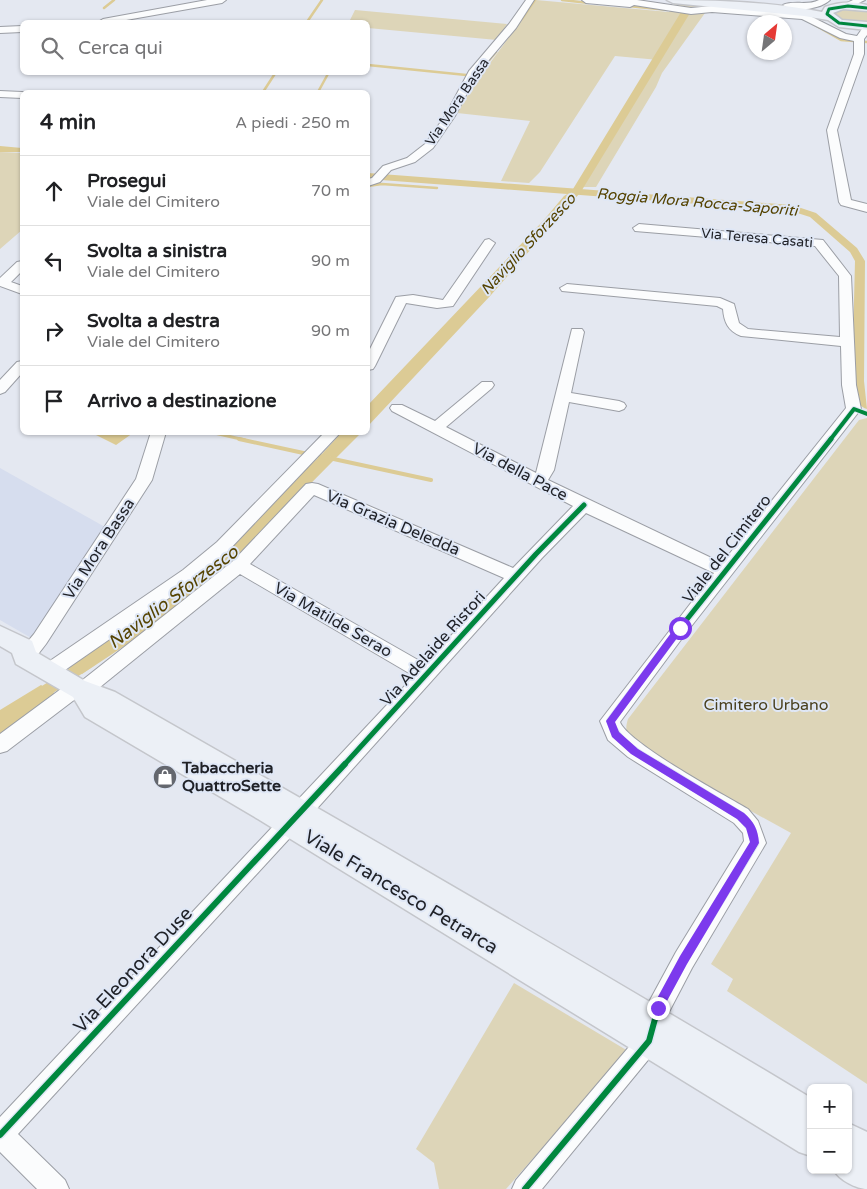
<!DOCTYPE html>
<html lang="it">
<head>
<meta charset="utf-8">
<style>
  body { margin:0; font-family:"Varela Round",sans-serif; background:#f6f6f6; color:#202124 }
  .controls { position:absolute; right:15px; bottom:15px; display:grid; overflow:hidden; border-radius:8px; box-shadow:0 1px 4px #0004 }
  .controls button { width:45px; height:45px; display:grid; place-items:center; padding:0; border:0; border-bottom:1px solid #e0e0e0; background:#fff; color:#202124; font:25px sans-serif }
  .compass { position:absolute; left:747px; top:15px; width:45px; height:45px; border-radius:50%; background:#fff; box-shadow:0 1px 4px #0004; rotate:29deg }
  .stop { position:absolute; width:15px; height:15px; margin:-11px; border:4px solid #7c3aed; border-radius:50%; background:#fff }
  .stop.end { background:#7c3aed; border-color:#fff; box-shadow:0 1px 5px #0008 }
  .list { margin:0; padding:0; list-style:none }
  h2 { display:flex; justify-content:space-between; align-items:center; height:65px; margin:0; padding:0 20px; font-size:21px }
  h2 small { font-size:16px; font-weight:400; color:#757577 }
  .list li { display:grid; grid-template-columns:32px 1fr auto; gap:15px; align-items:center; box-sizing:border-box; height:70px; padding:0 20px; border-top:1px solid #e0e0e0 }
  .list b { display:block; font-size:19px; white-space:nowrap }
  .list p { margin:0; font-size:16px; white-space:nowrap; color:#757577 }
  .list em { font-size:16px; font-style:normal; color:#757577 }
  .icon { flex:none; width:28px; height:28px; fill:none; stroke:currentColor; stroke-width:2; stroke-linecap:round; stroke-linejoin:round }
  .map { position:relative; flex:none; width:867px; height:1189px; overflow:hidden }
  .search { position:absolute; background:#fff; box-shadow:0 1px 4px #0004; left:20px; top:20px; width:350px; height:55px; display:flex; align-items:center; gap:12px; box-sizing:border-box; padding:0 18px; border-radius:8px; color:#757577; font-size:19px }
  .panel { position:absolute; background:#fff; box-shadow:0 1px 4px #0004; left:20px; top:90px; width:350px; height:345px; border-radius:8px }
  .map>svg:first-child { display:block }
  .built { fill:#d6ddee }
  .green { fill:#ddd5b8 }
  .water { fill:#dccb95 }
  .lines { fill:none; stroke-linecap:round; stroke-linejoin:round }
  .stream-far2 { stroke:#dccb95; stroke-width:2.5 }
  .stream-far1 { stroke:#dccb95; stroke-width:3 }
  .stream { stroke:#dccb95; stroke-width:4 }
  .canal { fill:#dccb95; fill-rule:evenodd }
  .minor-casing { stroke:#9b9ea5; stroke-width:2 }
  .major-casing { stroke:#c4c6cb; stroke-width:3 }
  .minor { fill:#fbfcfd; fill-rule:evenodd }
  .major { fill:#ecf0f6; fill-rule:evenodd }
  .cycleway-far3-casing { stroke:#dfe7f6; stroke-width:5 }
  .cycleway-far2-casing { stroke:#dfe7f6; stroke-width:6 }
  .cycleway-far1-casing { stroke:#dfe7f6; stroke-width:8 }
  .cycleway-casing { stroke:#dfe7f6; stroke-width:9 }
  .cycleway-far3 { stroke:#00873e; stroke-width:3 }
  .cycleway-far2 { stroke:#00873e; stroke-width:4 }
  .cycleway-far1 { stroke:#00873e; stroke-width:5 }
  .cycleway { stroke:#00873e; stroke-width:6 }
  .route { fill:#7c3aed }
  .labels { text-anchor:middle; dominant-baseline:central; stroke-width:4; stroke-linejoin:round; paint-order:stroke }
  .far-street-label { font-size:14px; fill:#1f2127; stroke:#dfe7f6 }
  .far-water-label { font-size:15px; font-style:italic; fill:#554300; stroke:#dfe7f6 }
  .street-label { font-size:16px; fill:#1f2127; stroke:#dfe7f6 }
  .park-label { font-size:16px; fill:#4a401d; stroke:#dfe7f6 }
  .poi-label { font-size:16px; font-weight:bold; fill:#1f2127; stroke:#dfe7f6; text-anchor:start }
  .water-label { font-size:18px; font-style:italic; fill:#554300; stroke:#dfe7f6 }
  .near-street-label { font-size:19px; fill:#1f2127; stroke:#dfe7f6 }
</style>
</head>
<body>
<div class="map">
<svg width="867" height="1189" viewBox="0 0 867 1189">
  <rect width="100%" height="100%" fill="#e4e8f1"/>
  <!-- built -->
  <path class="built" d="M0,468l105,59 -72,112 -33,-19z"/>
  <!-- green -->
  <path class="green" d="M536,0l133,12 6,-9 24,3 6,7 -43,60 -6,14 -60,100h-13l76,-127 -44,-4 -75,116 -11,11 -28,-2 29,-60 -73,-8 17,-28z
    M843,8l24,3v12l-25,-2 -8,-6v-3z
    M355,10l152,14 -10,16 -129,-12v-6h-19z
    M0,152l22,1v77l-22,19z
    M867,418v666l-140,-93 6,-12 -22,-15 80,-131 -146,-80c-12,-11 -23,-16 -17,-34l231,-299z
    M514,983l114,68 -122,138h-67l-5,-26 -18,-14z"/>
  <!-- water -->
  <path class="water" d="M681,12l9,1 -108,177 -9,-1z
    M569,193l10,1 -88,101 -123,131v-21l175,-184 21,-25z
    M342,432l19,1 -25,25 -15,-3z
    M92,433h41l-17,12z
    M319,457l15,3 -99,100 -103,81 -50,33 -15,-8 46,-29 49,-35z
    M41,685l15,9 -56,41v-25z"/>
  <g class="lines">
    <!-- stream-far2 -->
    <path class="stream-far2" d="M562,0l27,3
      M628,6l40,4
      M104,8l10,-8
      M522,19l13,-19
      M307,22l15,-22
      M813,24l28,16 26,2
      M368,65l108,11 20,-24
      M263,92l13,-20
      M318,92l11,-20
      M368,186l14,-2 55,4"/>
    <!-- stream-far1 -->
    <path class="stream-far1" d="M210,432l35,8"/>
    <!-- stream -->
    <path class="stream" d="M239,439l69,15
      M315,455l116,25"/>
    <!-- canal -->
    <path class="canal" d="M0,146l22,2v4h-22z
      M368,173l424,32 24,8 41,35 8,13 -1,120 3,28c-13,-4 -13,-17 -15,-28l3,-120 -5,-9 -40,-35 -19,-6 -423,-32z
      M90,655l5,2 2,4 -2,4 -57,38 -5,2 -5,-2 -2,-4 2,-4z"/>
    <!-- minor casing -->
    <g class="minor-casing">
      <path id="minor" d="M207,0h19l-4,3 -107,19h-17l5,-3z
        M526,0h8l-18,28 -39,46 -22,42 -22,32 -18,14 -24,8 -11,12 -12,4v-7l4,-1 11,-12 24,-8 18,-14 20,-28 24,-45 40,-47z
        M582,0h55l54,8 21,-2 92,7 42,21 11,2 7,-10 3,-1v10l-3,4v15l-27,76 14,70 16,4v8l-26,-7 -2,-3 -12,-72 27,-76v-13l-14,-3 -38,-19 -90,-7 -21,2 -57,-9 -4,2 -44,-4z
        M819,0h11c-9,9 -36,13 -47,5 10,-5 25,1 36,-5z
        M853,0h12l-17,8 -5,-3z
        M22,26v6l-22,1v-6z
        M0,91l22,1h2h-2v6l-22,-1z
        M639,224l184,16 28,36 5,109 5,24 -175,224 -66,89c8,21 104,73 128,87l10,12 8,22 -74,125 -23,44 -12,37 -115,140h-30l4,-9 123,-145 11,-35 26,-48 68,-111 -1,-8 -9,-10 -106,-66 -20,-17 -8,-19 114,-148 -128,-60 -44,45 -220,245 -304,331 47,46 4,9h-32l-37,-37v-35l414,-441 -174,-102 -151,122 -7,3 -4,-2 -71,54 -7,2v-19l69,-51 7,-3 4,2 153,-121 73,-77 6,-1 6,1 195,84 60,-62 -181,-95 -2,-3 2,-3h10l33,16 47,-39h10l2,3 -2,3 -46,39 90,46 36,-144h10l2,3 -13,61 48,8 5,2 2,3 -2,3 -5,2 -50,-9 -15,68 -6,10 174,83 124,-155 -4,-23 -1,-39 -100,-10c-13,-5 -17,-14 -18,-27l-6,-3 -155,-15 -2,-3 7,-4 153,14 14,6 5,19 9,6 92,8 -1,-61 -24,-30 -180,-15 -2,-3zM314,495l190,83 -79,86 -175,-100z
        M489,239l6,4 -42,63 -16,2 -31,-5 -31,63 -2,3 -5,1v-17l28,-56 17,-2 30,5 42,-60z
        M22,261v10l-11,11 11,4v8l-22,-8v-8l17,-16z
        M22,361v12l-17,19 -5,2v-14l17,-18z
        M151,432h15l-14,48 -106,164c-8,10 -15,23 -29,18l-2,-5 19,-23 102,-155z
        M325,432h16l-112,118 -34,30 -140,97 -7,2 -7,-2 -2,-5 2,-5 142,-97 34,-28z"/>
    </g>
    <!-- major casing -->
    <g class="major-casing">
      <path id="major" d="M667,0c52,0 105,2 155,12l3,-5c14,-5 27,-6 42,-2v6l-24,-2 -10,4 9,7 25,2v8l-28,-3 -11,-7 -24,-4 -131,-13z
        M0,626l32,15 4,11 49,29 30,11c233,133 465,267 696,406v58l-12,-4 -541,-333 -173,-102 -12,-20 -57,-33 -4,-11 -12,-7z
        M848,1123l19,9v57c-10,0 -28,-9 -33,-19h14z"/>
    </g>
    <!-- minor -->
    <use href="#minor" class="minor"/>
    <!-- major -->
    <use href="#major" class="major"/>
    <!-- cycleway-far3 casing -->
    <g class="cycleway-far3-casing">
      <path id="cycleway-far3" d="M867,8l-19,-2 -19,3 -2,5 12,9 28,3"/>
    </g>
    <!-- cycleway-far2 casing -->
    <g class="cycleway-far2-casing">
      <path id="cycleway-far2" d="M830,440l24,-31 13,5"/>
    </g>
    <!-- cycleway-far1 casing -->
    <g class="cycleway-far1-casing">
      <path id="cycleway-far1" d="M344,765l192,-211 48,-49
        M658,765c-20,-12 -40,-22 -48,-44l70,-93 151,-189"/>
    </g>
    <!-- cycleway casing -->
    <g class="cycleway-casing">
      <path id="cycleway" d="M0,1135l345,-371
        M525,1189l124,-148 9,-33 26,-48 71,-117 -4,-15 -10,-12 -85,-52"/>
    </g>
    <!-- cycleway-far3 -->
    <use href="#cycleway-far3" class="cycleway-far3"/>
    <!-- cycleway-far2 -->
    <use href="#cycleway-far2" class="cycleway-far2"/>
    <!-- cycleway-far1 -->
    <use href="#cycleway-far1" class="cycleway-far1"/>
    <!-- cycleway -->
    <use href="#cycleway" class="cycleway"/>
  </g>
  <!-- route -->
  <path class="route" d="M680,624l3,1v5l-68,92 4,10 19,17 106,64c10,9 14,16 15,30l-72,121 -26,48 -3,2 -4,-2 -2,-4 2,-4 26,-48 70,-114 -4,-14 -9,-9 -106,-65 -19,-17 -6,-16 71,-96z"/>
  <!-- icons -->
  <defs>
    <g id="shop-disc" transform="scale(1.25)"><circle r="9.5" fill="#64676e" stroke="#dfe7f6"/><path d="M-5-2.5h2.3a2.7 3.5 0 0 1 5.4 0H5L5.5 6h-11ZM-1.5-2.5h3a1.5 2.3 0 0 0-3 0Z" fill="#fff"/></g>
  </defs>
  <g fill-rule="evenodd">
    <use href="#shop-disc" x="165" y="777"/>
  </g>
  <g class="labels">
    <!-- far-street labels -->
    <g class="far-street-label">
      <text transform="translate(457 102) rotate(-56)">Via Mora Bassa</text>
      <text transform="translate(757 238) rotate(5)">Via Teresa Casati</text>
    </g>
    <!-- far-water labels -->
    <g class="far-water-label">
      <text transform="translate(697 202) rotate(5)">Roggia Mora Rocca-Saporiti</text>
      <text transform="translate(528 244) rotate(-47)">Naviglio Sforzesco</text>
    </g>
    <!-- street labels -->
    <g class="street-label">
      <text transform="translate(520 472) rotate(28)">Via della Pace</text>
      <text transform="translate(393 523) rotate(23)">Via Grazia Deledda</text>
      <text transform="translate(99 549) rotate(-57)">Via Mora Bassa</text>
      <text transform="translate(727 549) rotate(-52)">Viale del Cimitero</text>
      <text transform="translate(333 620) rotate(30)">Via Matilde Serao</text>
      <text transform="translate(433 649) rotate(-48)">Via Adelaide Ristori</text>
    </g>
    <!-- park labels -->
    <g class="park-label">
      <text x="766" y="705">Cimitero Urbano</text>
    </g>
    <!-- poi labels -->
    <g class="poi-label">
      <text x="182" y="768">Tabaccheria<tspan x="182" dy="18">QuattroSette</tspan></text>
    </g>
    <!-- water labels -->
    <g class="water-label">
      <text transform="translate(173 597) rotate(-37)">Naviglio Sforzesco</text>
    </g>
    <!-- near-street labels -->
    <g class="near-street-label">
      <text transform="translate(401 892) rotate(31)">Viale Francesco Petrarca</text>
      <text transform="translate(133 970) rotate(-47)">Via Eleonora Duse</text>
    </g>
  </g>
</svg>
<div class="controls">
<button>+</button>
<button>−</button>
</div>
<svg class="compass" viewBox="-18 -18 36 36"><path d="M0-13l5 13h-10z" fill="#e53935"/><path d="M0 13l5-13h-10z" fill="#757577"/></svg>
<div class="stop" style="left:680px;top:628px"></div>
<div class="stop end" style="left:658px;top:1008px"></div>
<div class="search"><svg class="icon" aria-label="search" viewBox="0 0 24 24"><circle cx="10" cy="10" r="6"/><path d="M15 15l6 6"/></svg>Cerca qui</div>
<section class="panel">
<h2>4 min<small>A piedi · 250 m</small></h2>
<ul class="list">
<li><svg class="icon" aria-label="ahead" viewBox="0 0 24 24"><path d="M12 20V5M6 11l6-6 6 6"/></svg><div><b>Prosegui</b><p>Viale del Cimitero</p></div><em>70 m</em></li>
<li><svg class="icon" aria-label="left" viewBox="0 0 24 24"><path d="M17 20v-9H6M10 6l-5 5 5 5"/></svg><div><b>Svolta a sinistra</b><p>Viale del Cimitero</p></div><em>90 m</em></li>
<li><svg class="icon" aria-label="right" viewBox="0 0 24 24"><path d="M7 20v-9h11M14 6l5 5-5 5"/></svg><div><b>Svolta a destra</b><p>Viale del Cimitero</p></div><em>90 m</em></li>
<li><svg class="icon" aria-label="arrive" viewBox="0 0 24 24"><path d="M6 21V4h12l-3 4 3 4H6"/></svg><div><b>Arrivo a destinazione</b></div></li>
</ul>
</section>
</div>
</body>
</html>
